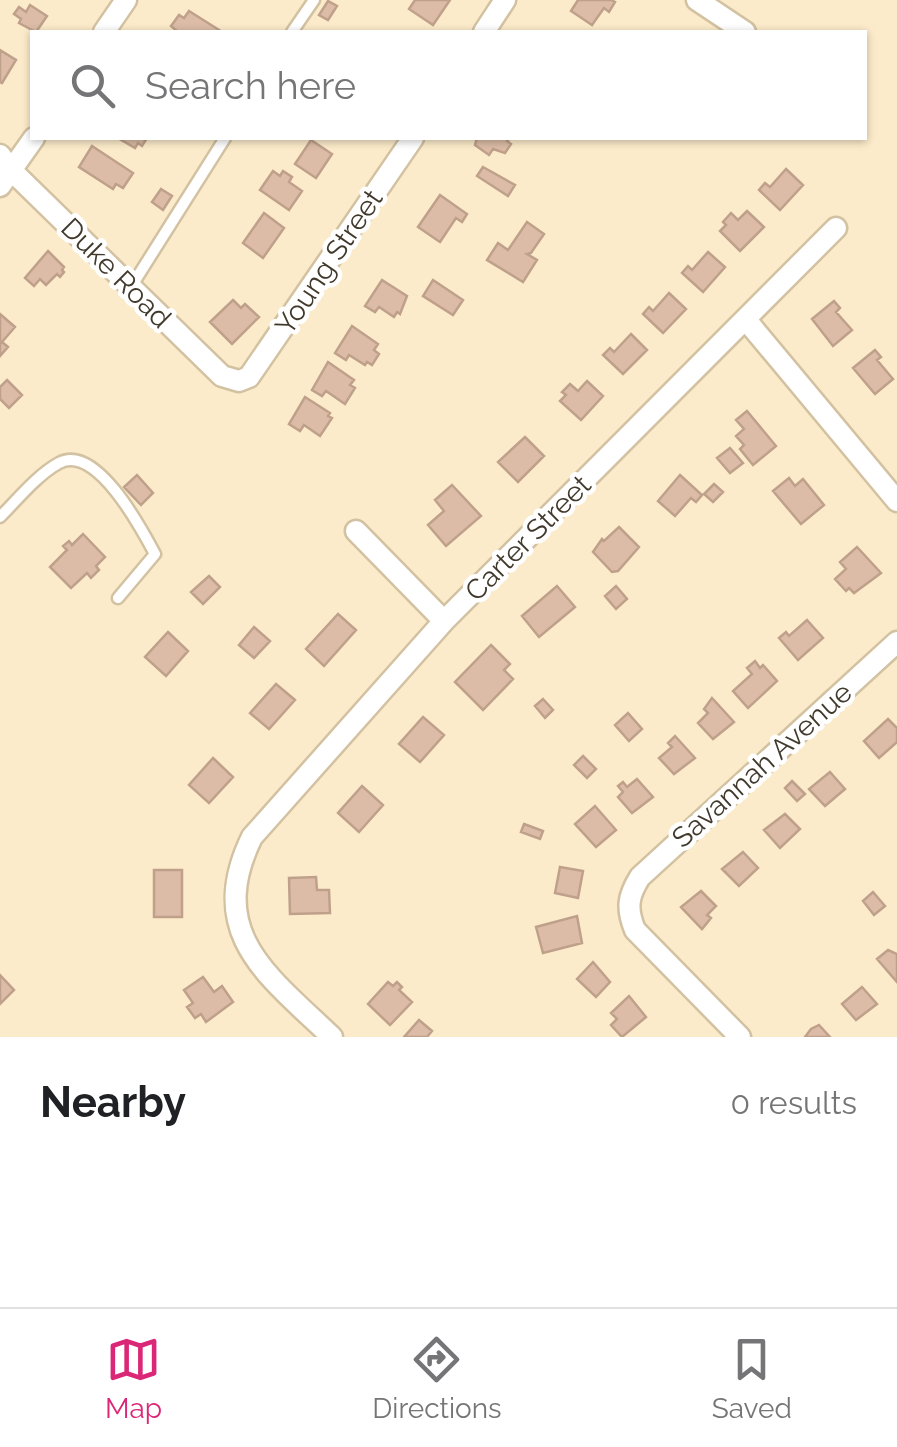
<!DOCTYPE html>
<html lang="en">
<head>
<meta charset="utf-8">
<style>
  body { margin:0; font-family:Raleway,sans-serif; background:#f6f6f6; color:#202124 }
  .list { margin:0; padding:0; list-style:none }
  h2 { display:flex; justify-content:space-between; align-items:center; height:130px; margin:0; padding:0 40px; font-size:42px }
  h2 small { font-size:32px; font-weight:400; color:#757577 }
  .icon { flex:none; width:55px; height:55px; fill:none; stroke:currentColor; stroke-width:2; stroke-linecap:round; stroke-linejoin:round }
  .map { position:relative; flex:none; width:897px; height:1037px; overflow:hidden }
  .search { position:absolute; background:#fff; box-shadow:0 2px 8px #0004; left:30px; right:30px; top:30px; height:110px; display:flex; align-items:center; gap:25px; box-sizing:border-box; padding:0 35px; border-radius:0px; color:#757577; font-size:38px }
  .sheet { height:270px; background:#fff }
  nav { display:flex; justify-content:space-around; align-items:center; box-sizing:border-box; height:140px; border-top:2px solid #e0e0e0; background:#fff; font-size:28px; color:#757577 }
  nav a { display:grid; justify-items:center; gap:5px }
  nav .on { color:#db2777 }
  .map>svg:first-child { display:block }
  .building { fill:#dcbca6; stroke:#bfa18b; stroke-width:2.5 }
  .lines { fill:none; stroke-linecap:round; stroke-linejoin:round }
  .lane-casing { stroke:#d3c2a2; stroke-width:15 }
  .street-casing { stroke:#d3c2a2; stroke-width:25 }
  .lane { stroke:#fff; stroke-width:10 }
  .street { stroke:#fff; stroke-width:20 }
  .labels { text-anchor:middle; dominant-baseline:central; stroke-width:9; stroke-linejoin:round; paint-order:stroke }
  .street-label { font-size:28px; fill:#40392c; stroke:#fff }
</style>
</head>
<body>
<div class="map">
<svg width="897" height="1037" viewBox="0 0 897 1037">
  <rect width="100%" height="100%" fill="#fcebca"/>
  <!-- building -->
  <path class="building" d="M415,0h35l-17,25 -24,-16z
    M578,0h33l4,2 -6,10 -5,-4 -12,17 -21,-14z
    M328,1l9,5 -9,14 -9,-5z
    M30,5l17,11 -11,16 -17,-9 2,-4 -7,-5 5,-7 7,5z
    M189,11l30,19 -2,2h-39l-7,-6 8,-11 5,3z
    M0,50l16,10 -14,23 -2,-1z
    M118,138h29l-5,8 -4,-3 -3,5z
    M477,138h33l-3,3 4,3 -6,9 -12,-4 -4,6 -14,-10z
    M311,140l21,14 -16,24 -21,-14z
    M92,146l41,27 -10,15 -7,-4 -3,5 -34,-22z
    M483,167l32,18 -7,11 -31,-20z
    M786,169l17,16 -23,25 -21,-20 6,-7 5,4z
    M273,171l7,5 3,-5 9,6 -3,5 13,9 -13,19 -29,-20z
    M161,189l11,7 -9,14 -11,-8z
    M440,195l27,19 -5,8 -6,-4 -16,24 -22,-15z
    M747,211l17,16 -24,24 -20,-20 6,-6 -3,-3 8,-9 7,7z
    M264,213l20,15 -21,30 -20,-15z
    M527,222l17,12 -13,19 -4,1 10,6 -14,22 -36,-22 11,-17 10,7z
    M48,251l16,16 -2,3 2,2 -4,5 -3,-3 -11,11 -6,-6 -6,7 -9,-8z
    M708,252l17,15 -22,25 -21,-19 6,-7 4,4z
    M382,280l25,16 -7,18 -3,-2 -3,5 -15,-10 -4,5 -10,-6z
    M433,280l30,20 -10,15 -30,-19z
    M669,293l17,16 -23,24 -20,-19 6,-7 4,4z
    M233,300l8,8 4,-4 14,13 -27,27 -22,-22z
    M834,301l6,7 -4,4 16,18 -19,16 -21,-27z
    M0,314l15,13 -13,15 6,5 -8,9z
    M352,326l26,18 -4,6 5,4 -7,11 -5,-3 -2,3 -16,-10 -3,5 -11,-7z
    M631,334l16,16 -24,24 -20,-19 7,-7 4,4z
    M875,350l6,7 -4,3 16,19 -18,15 -22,-26z
    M328,362l26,18 -4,5 5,3 -10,16 -19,-13 -4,5 -10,-6z
    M7,380l15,15 -13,13 -9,-9v-12z
    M587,381l16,15 -22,24 -21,-19 6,-6 -4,-3 8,-8 8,7z
    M305,397l25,16 -2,3 4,2 -12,18 -16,-11 -4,6 -11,-7z
    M747,411l29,35 -23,19 -13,-16 4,-4 -8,-9 8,-7 -8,-9z
    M525,437l19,19 -26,26 -20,-20z
    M730,448l13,15 -13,10 -13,-15z
    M137,475l16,18 -12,12 -17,-18z
    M680,475l22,20 -6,7 -5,-4 -16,18 -17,-15z
    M789,478l6,8 8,-7 21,26 -23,19 -28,-33z
    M714,484l9,8 -10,10 -9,-8z
    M452,485l29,31 -35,30 -18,-21 16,-14 -9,-11z
    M619,527l20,20 -21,24 -6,1 -19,-20 9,-13 2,2z
    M83,534l22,23 -9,9 3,4 -8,8 -4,-5 -16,15 -21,-21 17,-17 -4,-4 6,-5 3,4z
    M857,547l24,26 -27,20 -5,-5 -3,3 -11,-12 11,-10 -6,-7z
    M209,576l11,11 -17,17 -12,-12z
    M557,586l18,21 -36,30 -17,-21z
    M616,586l11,13 -11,10 -11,-13z
    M338,614l18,16 -32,36 -18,-17z
    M807,620l16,18 -25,22 -19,-22 7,-6 3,4z
    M254,627l16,14 -16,17 -15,-13z
    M168,632l20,19 -22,25 -21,-19z
    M491,645l19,19 -6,6 9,9 -30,31 -28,-28z
    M755,661l5,7 3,-3 14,16 -29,27 -15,-17 19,-17 -5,-6z
    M276,684l19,16 -26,29 -19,-16z
    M712,698l22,24 -21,17 -15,-16 10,-10 -4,-4z
    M543,699l10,11 -8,8 -10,-12z
    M628,713l14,16 -13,12 -14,-16z
    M423,717l21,18 -24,27 -21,-18z
    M888,719l9,9v14l-18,16 -15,-17z
    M675,736l20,22 -21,16 -15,-16 13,-11 -4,-4z
    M583,756l13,13 -9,9 -13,-13z
    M213,758l20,19 -24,26 -20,-18z
    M830,772l15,17 -20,17 -16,-17z
    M637,779l16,18 -21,16 -14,-16 5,-5 -5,-6 5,-4 4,5z
    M792,781l13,13 -8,7 -12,-13z
    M362,786l21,19 -24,27 -21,-19z
    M595,806l21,24 -20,17 -21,-23z
    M785,814l15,15 -20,19 -16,-18z
    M524,824l19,7 -3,8 -19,-7z
    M743,852l15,16 -19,18 -17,-17z
    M560,867l23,4 -5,27 -23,-5z
    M154,870h28v47h-28z
    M316,877l1,13h12l1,23 -40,1 -1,-36z
    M701,891l15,15 -9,9 4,3 -9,11 -21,-22z
    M873,892l12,14 -11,9 -11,-14z
    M577,916l5,27 -39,10 -7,-26z
    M888,950l9,4v28l-20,-23z
    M593,962l17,20 -14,15 -19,-18z
    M0,975l14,15 -14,14z
    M203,977l11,15 8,-6 11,16 -27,20 -5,-8 -6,4 -8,-11 6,-4 -9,-13z
    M388,982l5,4 4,-4 5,5 -3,3 13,12 -22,23 -22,-21z
    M862,987l15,17 -21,16 -14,-16z
    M629,996l17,21 -24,20 -11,-12 6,-6 -6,-6z
    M419,1020l13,11 -5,6h-23z
    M819,1025l11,12h-25l6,-8z"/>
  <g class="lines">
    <!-- lane casing -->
    <g class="lane-casing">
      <path id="lane" d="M292,32l22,-32
        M131,287l94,-149
        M0,517c17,-17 37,-42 59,-54 37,-20 82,65 96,91l-37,44"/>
    </g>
    <!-- street casing -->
    <g class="street-casing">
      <path id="street" d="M697,0l48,32
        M104,32l22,-32
        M484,32l21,-32
        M0,155l11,15 211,206 17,5 10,-4 164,-239
        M0,186l34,-48
        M747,321l150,180
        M356,531l88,90
        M332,1037c-65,-62 -127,-104 -80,-200l192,-216 392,-393
        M740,1037l-105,-107c-9,-22 -7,-34 5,-53l257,-235"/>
    </g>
    <!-- lane -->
    <use href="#lane" class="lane"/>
    <!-- street -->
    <use href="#street" class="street"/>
  </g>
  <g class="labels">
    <!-- street labels -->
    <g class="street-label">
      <text transform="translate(329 262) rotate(-56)">Young Street</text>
      <text transform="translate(116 273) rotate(45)">Duke Road</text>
      <text transform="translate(528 538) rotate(-45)">Carter Street</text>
      <text transform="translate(762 765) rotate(-42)">Savannah Avenue</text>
    </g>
  </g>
</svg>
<div class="search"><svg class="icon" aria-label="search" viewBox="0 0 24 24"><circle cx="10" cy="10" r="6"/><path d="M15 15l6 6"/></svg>Search here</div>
</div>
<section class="sheet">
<h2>Nearby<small>0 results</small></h2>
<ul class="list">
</ul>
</section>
<nav>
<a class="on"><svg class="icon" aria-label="map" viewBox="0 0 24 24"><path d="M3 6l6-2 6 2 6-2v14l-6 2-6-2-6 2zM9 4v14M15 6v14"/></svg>Map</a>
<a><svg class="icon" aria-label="directions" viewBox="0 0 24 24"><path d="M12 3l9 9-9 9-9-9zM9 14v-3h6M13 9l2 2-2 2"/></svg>Directions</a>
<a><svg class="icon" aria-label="saved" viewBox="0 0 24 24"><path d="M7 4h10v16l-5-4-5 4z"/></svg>Saved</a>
</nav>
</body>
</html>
